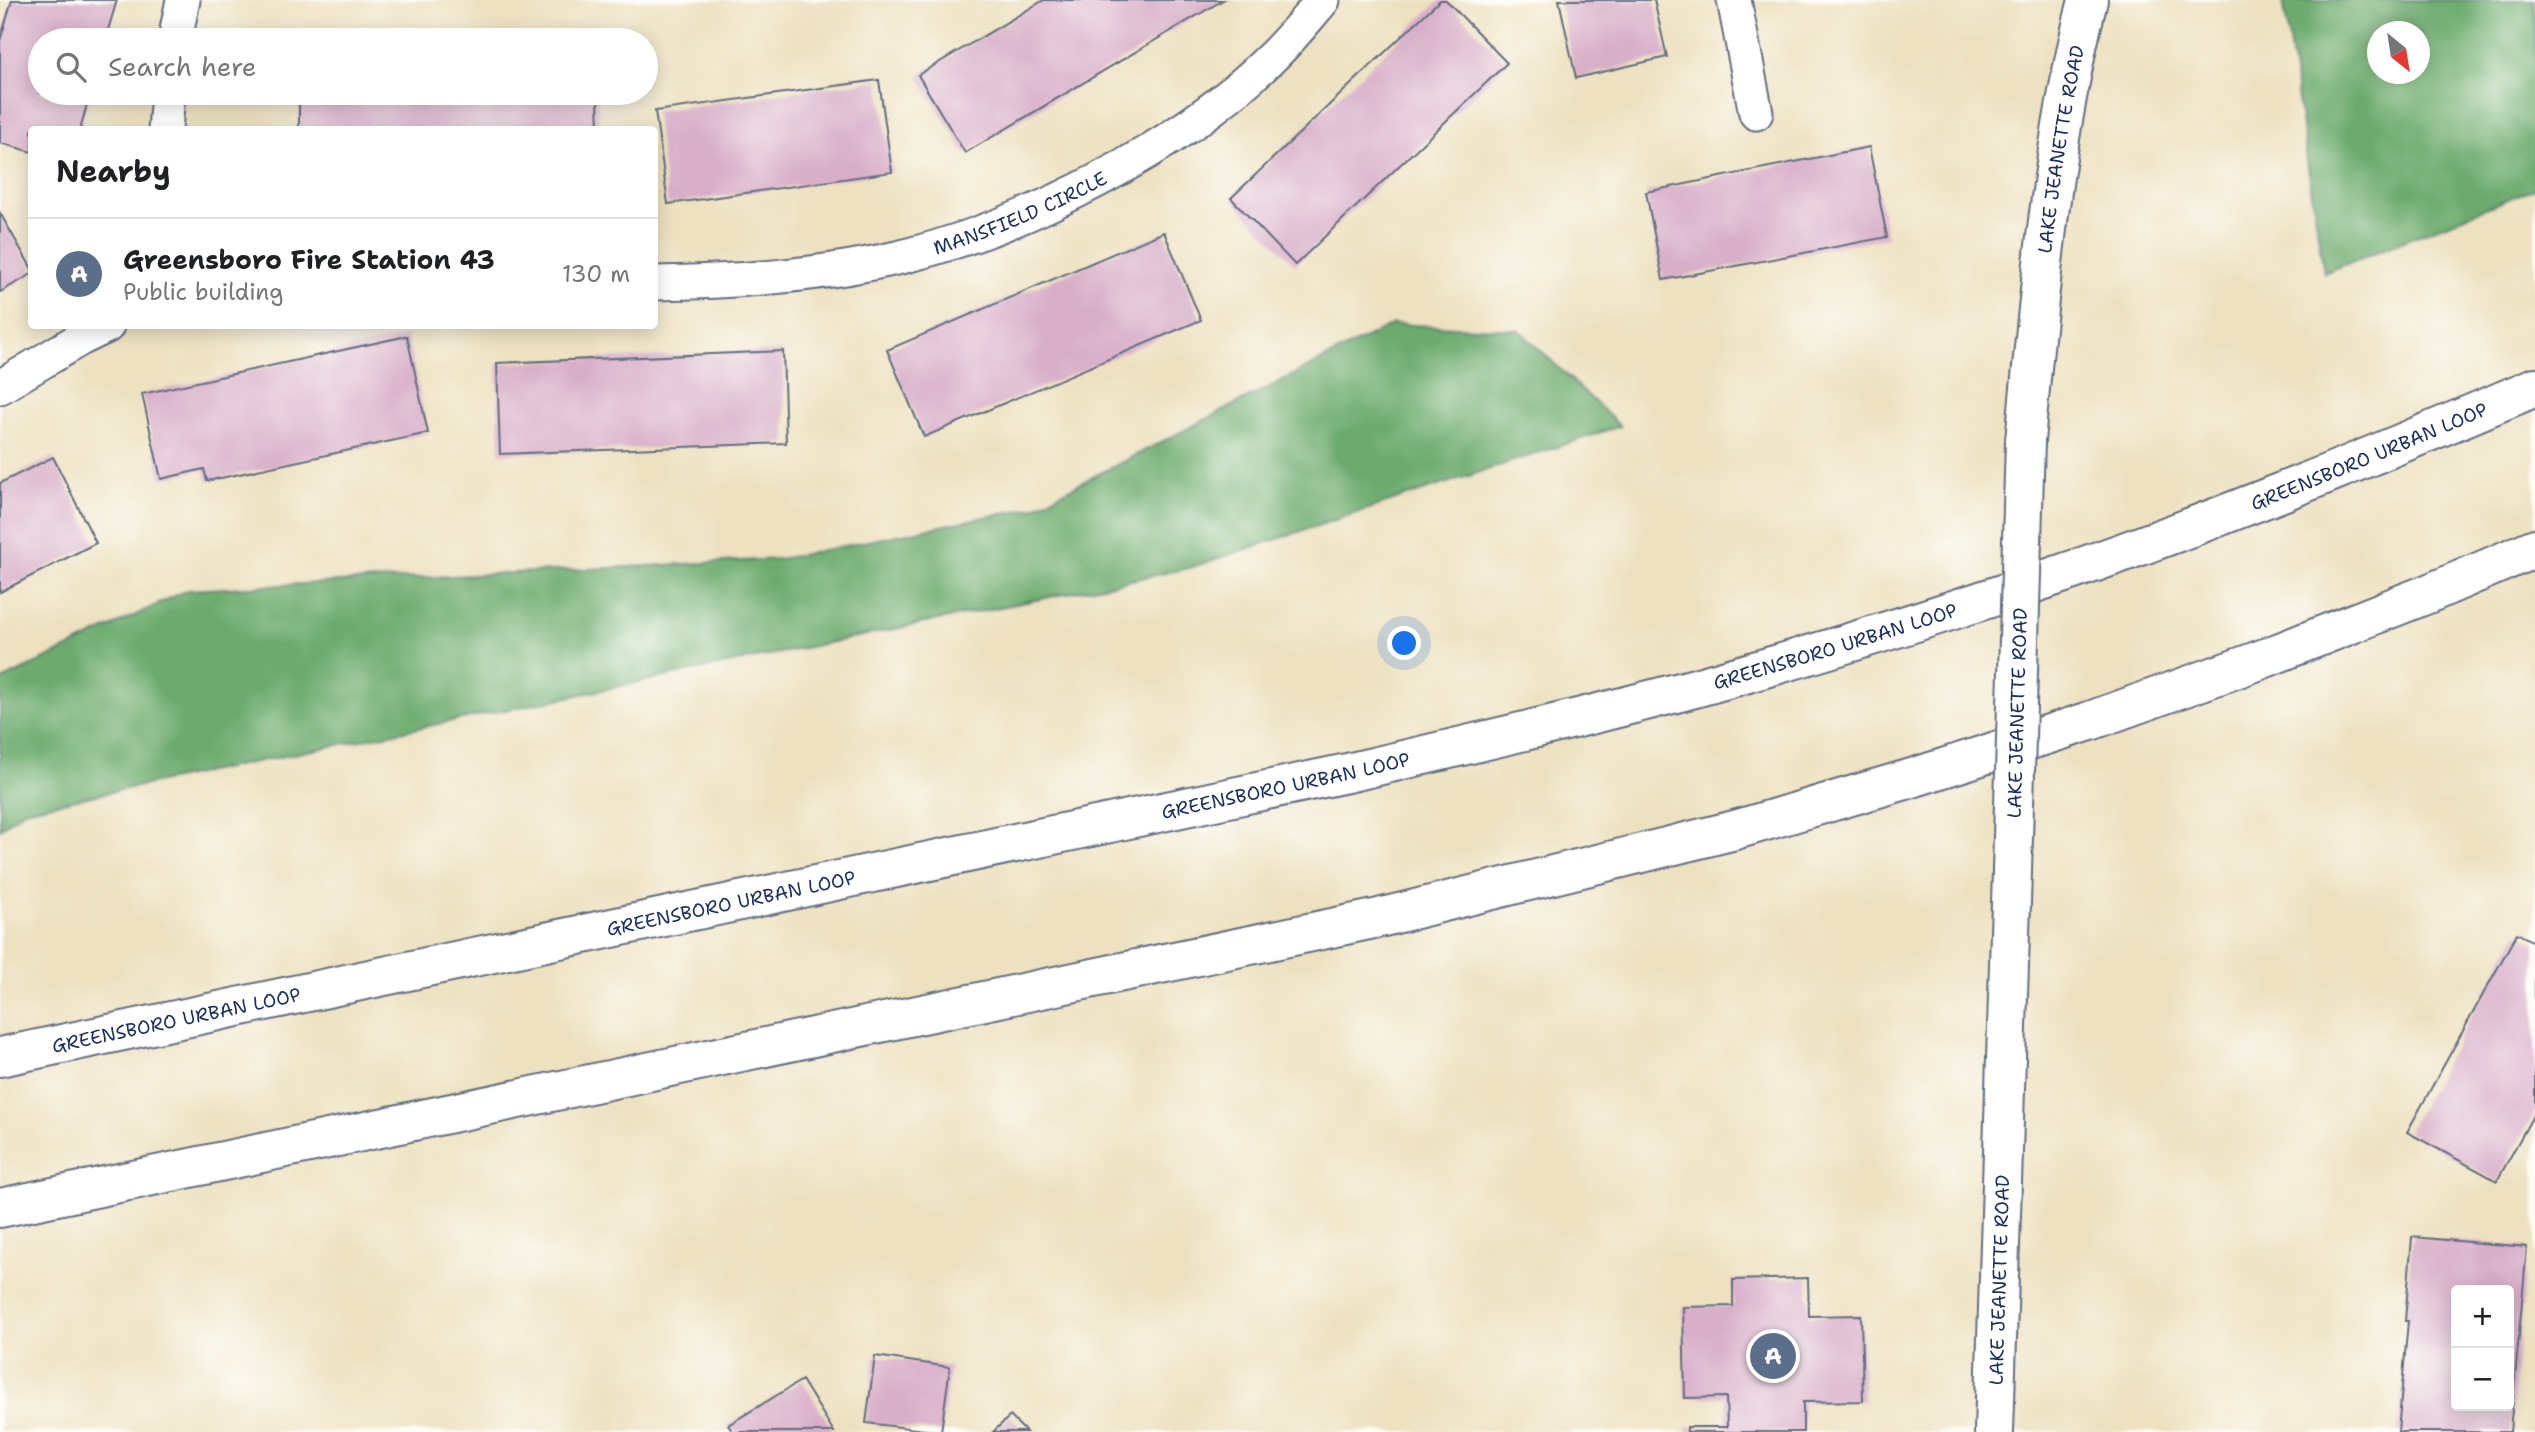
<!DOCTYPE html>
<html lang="en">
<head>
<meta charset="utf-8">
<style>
  body { margin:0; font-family:"Shantell Sans",sans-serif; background:#f6f6f6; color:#202124 }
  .controls { position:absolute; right:21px; bottom:21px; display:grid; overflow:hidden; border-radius:7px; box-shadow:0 4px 18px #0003 }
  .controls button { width:63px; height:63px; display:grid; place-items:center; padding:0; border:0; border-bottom:2px solid #e0e0e0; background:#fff; color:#202124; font:35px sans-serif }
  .compass { position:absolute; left:2367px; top:21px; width:63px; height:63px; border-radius:50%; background:#fff; box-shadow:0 4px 18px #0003; rotate:150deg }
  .you { position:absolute; left:1405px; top:644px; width:24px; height:24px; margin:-18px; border:5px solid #fff; border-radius:50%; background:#1a73e8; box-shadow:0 0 0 10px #1a73e833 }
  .badge { display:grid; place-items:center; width:46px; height:46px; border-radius:50%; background:#b5179e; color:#fff; font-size:23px; font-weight:700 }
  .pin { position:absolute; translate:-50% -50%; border:4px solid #fff; box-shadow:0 2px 7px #0006 }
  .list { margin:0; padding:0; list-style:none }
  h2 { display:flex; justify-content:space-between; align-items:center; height:91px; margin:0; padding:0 28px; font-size:30px }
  h2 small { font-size:23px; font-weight:400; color:#757577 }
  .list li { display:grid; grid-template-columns:46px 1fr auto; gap:21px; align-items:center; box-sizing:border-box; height:112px; padding:0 28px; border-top:2px solid #e0e0e0 }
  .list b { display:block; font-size:26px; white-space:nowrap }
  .list p { margin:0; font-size:23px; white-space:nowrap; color:#757577 }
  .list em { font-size:23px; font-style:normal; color:#757577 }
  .icon { flex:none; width:38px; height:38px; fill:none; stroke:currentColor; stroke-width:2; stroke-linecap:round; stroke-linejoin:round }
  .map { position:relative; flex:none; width:2535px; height:1432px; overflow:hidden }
  .search { position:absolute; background:#fff; box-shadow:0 4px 18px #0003; left:28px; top:28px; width:630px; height:77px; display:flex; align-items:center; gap:18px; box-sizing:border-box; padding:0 24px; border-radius:38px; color:#757577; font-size:26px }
  .panel { position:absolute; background:#fff; box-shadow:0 4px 18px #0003; left:28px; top:126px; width:630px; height:203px; border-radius:7px }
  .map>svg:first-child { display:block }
  .forest { fill:#6cab6d; stroke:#446d66; stroke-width:2; fill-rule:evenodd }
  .building { fill:#d8aec9; fill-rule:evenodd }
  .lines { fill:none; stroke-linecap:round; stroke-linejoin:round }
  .street-casing { stroke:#646d80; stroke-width:37 }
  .secondary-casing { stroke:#646d80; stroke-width:42 }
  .highway-casing { stroke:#646d80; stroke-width:42 }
  .street { stroke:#fff; stroke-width:33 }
  .secondary { stroke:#fff; stroke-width:38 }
  .highway { stroke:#fff; stroke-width:38 }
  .secondary-bridge-casing { stroke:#646d80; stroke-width:42; stroke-linecap:butt }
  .secondary-bridge { stroke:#fff; stroke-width:38 }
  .labels { text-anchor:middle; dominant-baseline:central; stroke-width:7; stroke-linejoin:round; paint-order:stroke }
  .street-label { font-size:19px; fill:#1b2f5e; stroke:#fdfcf7 }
</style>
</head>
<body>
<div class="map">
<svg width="2535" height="1432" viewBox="0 0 2535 1432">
  <rect width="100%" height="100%" fill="#fdfcf7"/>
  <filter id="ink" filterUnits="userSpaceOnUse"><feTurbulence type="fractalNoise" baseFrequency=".0143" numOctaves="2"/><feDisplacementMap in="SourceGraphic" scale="14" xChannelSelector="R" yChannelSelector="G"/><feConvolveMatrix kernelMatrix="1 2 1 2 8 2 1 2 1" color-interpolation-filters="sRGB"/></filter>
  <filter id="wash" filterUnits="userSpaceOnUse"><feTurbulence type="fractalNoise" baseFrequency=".00686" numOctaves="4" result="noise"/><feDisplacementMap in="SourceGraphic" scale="28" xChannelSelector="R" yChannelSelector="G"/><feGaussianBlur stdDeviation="1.57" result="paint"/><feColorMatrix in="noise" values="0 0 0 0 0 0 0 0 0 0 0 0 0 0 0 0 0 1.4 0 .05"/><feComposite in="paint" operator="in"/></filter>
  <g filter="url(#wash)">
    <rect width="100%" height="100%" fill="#ede1c0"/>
    <!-- forest -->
    <path class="forest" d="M2283,0h252v188l-211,85zM2378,32h42v42h-42z
      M1393,324l126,6 101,96 -431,142 -1165,242 -24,19v-148l187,-91 593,-31 254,-52z"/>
    <g id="blocks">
      <!-- building -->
      <path class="building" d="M12,0h105l-12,40h-65v53h50l-10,37h-48v22l-32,-9v-102z
        M1044,0h179l-258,153 -47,-78z
        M1440,0h6l61,63 -212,202 -64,-67z
        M1559,0h95l13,57 -91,21z
        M879,80l13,92 -224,32 -13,-93z
        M598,97l1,33h-300v-28z
        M1869,147l18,90 -224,43 -17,-88z
        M0,213l32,56v5l-32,18z
        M1164,232l37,88 -277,117 -37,-87z
        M407,336l21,97 -221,48 -3,-12 -43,10 -19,-85z
        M783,351l3,92 -286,11 -3,-91z
        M53,457l43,86 -96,49v-109z
        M2517,933l18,10v169l-38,69 -90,-49z
        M2412,1237l115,10 -17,185h-112l10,-111h-3zM2456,1290h53v116h-53z
        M1808,1278l1,38 52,-1 2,86 -60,1v30h-116v-5h40l-1,-30 -41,1 -2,-91 50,-1v-26z
        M875,1356l75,11 -9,65 -75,-9z
        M802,1380l32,52h-101l-5,-7z
        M1010,1416l16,16h-33z"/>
    </g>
  </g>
  <g filter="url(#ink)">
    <use href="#blocks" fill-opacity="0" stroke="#646d80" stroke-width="2"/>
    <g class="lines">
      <!-- street casing -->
      <g class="street-casing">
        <g id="street">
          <path d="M1734,0l22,113"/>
          <path d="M175,40l8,-40"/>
          <path d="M165,130l3,-37"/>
          <path id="s1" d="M654,283c83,-1 166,-7 247,-26 123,-30 279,-109 369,-198 19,-18 36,-39 53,-59"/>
          <path d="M0,387l80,-48 27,-13"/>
        </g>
      </g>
      <!-- secondary casing -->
      <g class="secondary-casing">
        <g id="secondary">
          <path id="s2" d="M2025,441c14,-148 27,-297 63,-441"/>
          <path id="s3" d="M1994,1432l18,-561"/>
        </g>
      </g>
      <!-- highway casing -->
      <g class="highway-casing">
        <g id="highway">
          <path id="s4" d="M0,1057l1347,-284c116,-27 233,-54 348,-85 115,-32 230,-68 343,-106 169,-57 333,-125 497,-195"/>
          <path d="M0,1208l1379,-290 356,-88 177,-52 175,-56 173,-62 170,-67 105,-45"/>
        </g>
      </g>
      <!-- street -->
      <use href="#street" class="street"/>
      <!-- secondary -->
      <use href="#secondary" class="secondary"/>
      <!-- highway -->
      <use href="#highway" class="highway"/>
      <!-- secondary-bridge casing -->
      <g class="secondary-bridge-casing">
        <g id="secondary-bridge">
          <path id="s5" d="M2012,871l13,-430"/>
        </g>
      </g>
      <!-- secondary-bridge -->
      <use href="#secondary-bridge" class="secondary-bridge"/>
    </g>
  </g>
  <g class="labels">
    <!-- street labels -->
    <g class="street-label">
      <text stroke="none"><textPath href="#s2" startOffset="294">LAKE JEANETTE ROAD</textPath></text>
      <text stroke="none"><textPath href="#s1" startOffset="376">MANSFIELD CIRCLE</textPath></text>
      <text stroke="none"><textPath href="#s4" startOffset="2448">GREENSBORO URBAN LOOP</textPath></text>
      <text stroke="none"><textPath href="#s4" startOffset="1881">GREENSBORO URBAN LOOP</textPath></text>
      <text stroke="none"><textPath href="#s5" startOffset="158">LAKE JEANETTE ROAD</textPath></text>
      <text stroke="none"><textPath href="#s4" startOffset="1314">GREENSBORO URBAN LOOP</textPath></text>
      <text stroke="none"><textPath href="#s4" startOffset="747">GREENSBORO URBAN LOOP</textPath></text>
      <text stroke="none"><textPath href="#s4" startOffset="180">GREENSBORO URBAN LOOP</textPath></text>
      <text stroke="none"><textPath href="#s3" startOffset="152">LAKE JEANETTE ROAD</textPath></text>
    </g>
  </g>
</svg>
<div class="controls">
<button>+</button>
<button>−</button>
</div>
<svg class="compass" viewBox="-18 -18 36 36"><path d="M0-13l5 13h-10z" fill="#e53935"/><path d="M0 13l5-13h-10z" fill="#757577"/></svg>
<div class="you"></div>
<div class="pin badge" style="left:1773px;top:1356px;background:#5c6f8a">A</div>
<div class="search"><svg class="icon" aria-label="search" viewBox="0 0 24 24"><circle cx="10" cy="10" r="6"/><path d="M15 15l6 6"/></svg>Search here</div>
<section class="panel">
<h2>Nearby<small></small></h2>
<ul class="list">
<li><span class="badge" style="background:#5c6f8a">A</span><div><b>Greensboro Fire Station 43</b><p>Public building</p></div><em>130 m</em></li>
</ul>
</section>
</div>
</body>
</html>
